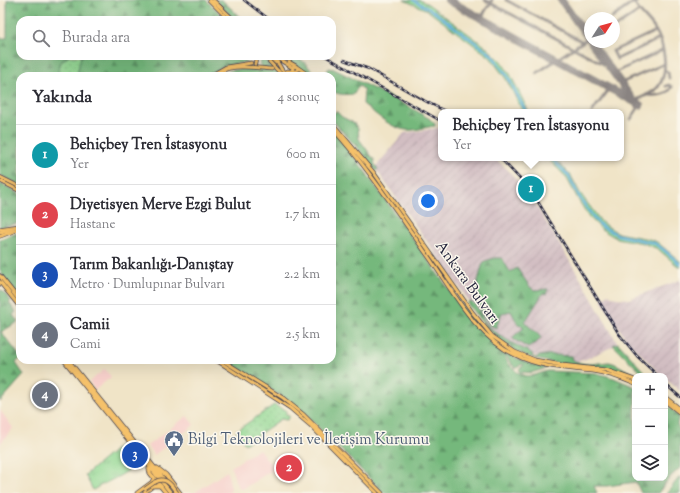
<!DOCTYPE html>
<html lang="tr">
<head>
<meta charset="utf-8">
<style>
  body { margin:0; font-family:"Sorts Mill Goudy",serif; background:#f7f7f7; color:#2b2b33 }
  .controls { position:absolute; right:12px; bottom:12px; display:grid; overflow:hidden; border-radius:8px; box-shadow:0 4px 16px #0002 }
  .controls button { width:36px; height:36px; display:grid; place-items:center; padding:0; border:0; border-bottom:1px solid #e1e1e2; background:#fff; color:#2b2b33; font:20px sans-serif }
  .compass { position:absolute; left:584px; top:12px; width:36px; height:36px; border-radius:50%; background:#fff; box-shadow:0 4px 16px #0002; rotate:54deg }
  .you { position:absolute; left:428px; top:201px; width:14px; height:14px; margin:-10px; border:3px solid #fff; border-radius:50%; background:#1a73e8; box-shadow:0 0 0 6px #1a73e833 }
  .badge { display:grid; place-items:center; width:26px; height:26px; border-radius:50%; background:#d1495b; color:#fff; font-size:13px; font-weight:700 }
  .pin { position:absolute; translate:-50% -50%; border:2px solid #fff; box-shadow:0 1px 4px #0006 }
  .popup { position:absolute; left:438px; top:109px; width:186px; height:52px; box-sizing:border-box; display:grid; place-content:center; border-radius:8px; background:#fff; filter:drop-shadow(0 1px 3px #0005); font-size:13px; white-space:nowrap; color:#7c7c81 }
  .popup b { font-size:15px; color:#2b2b33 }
  .popup::after { content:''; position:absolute; left:50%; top:100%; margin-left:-8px; border:8px solid transparent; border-top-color:#fff }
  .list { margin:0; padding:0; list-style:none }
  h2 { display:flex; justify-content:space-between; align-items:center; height:52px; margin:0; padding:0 16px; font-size:17px }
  h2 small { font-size:13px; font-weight:400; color:#7c7c81 }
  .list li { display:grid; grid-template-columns:26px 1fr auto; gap:12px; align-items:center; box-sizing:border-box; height:60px; padding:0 16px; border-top:1px solid #e1e1e2 }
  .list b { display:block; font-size:15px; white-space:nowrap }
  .list p { margin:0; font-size:13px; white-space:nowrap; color:#7c7c81 }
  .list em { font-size:13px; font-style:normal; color:#7c7c81 }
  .icon { flex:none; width:22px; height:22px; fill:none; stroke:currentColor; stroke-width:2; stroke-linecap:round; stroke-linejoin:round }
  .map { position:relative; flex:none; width:680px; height:493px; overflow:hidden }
  .search { position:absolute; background:#fff; box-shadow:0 4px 16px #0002; left:16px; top:16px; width:320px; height:44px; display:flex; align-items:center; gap:10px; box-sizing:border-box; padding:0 14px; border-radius:12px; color:#7c7c81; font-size:15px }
  .panel { position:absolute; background:#fff; box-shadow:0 4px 16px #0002; left:16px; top:72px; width:320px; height:292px; border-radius:12px }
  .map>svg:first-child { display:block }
  .built { fill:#f7d0cb }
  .industrial { fill:url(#industrial-furrows) }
  .grass { fill:url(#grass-dots); stroke:#5a7c66 }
  .forest { fill:url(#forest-firs); stroke:#4b6d5b }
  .wetland { fill:url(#wetland-marsh); stroke:#5a7c66 }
  .park { fill:url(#park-tufts); stroke:#5a7c66 }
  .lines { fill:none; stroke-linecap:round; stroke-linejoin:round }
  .river { stroke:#60aad8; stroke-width:2.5 }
  .taxiway { stroke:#898381; stroke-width:3 }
  .runway { stroke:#898381; stroke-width:8 }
  .major-casing { stroke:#413f50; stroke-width:4.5 }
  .highway-casing { stroke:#413f50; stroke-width:5 }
  .major { stroke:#f5c16b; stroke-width:3 }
  .highway { stroke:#f5c16b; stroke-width:3.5 }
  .rail-casing { stroke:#22223b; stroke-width:2.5 }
  .rail { stroke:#fbf7ec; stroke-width:1; stroke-dasharray:3; stroke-linecap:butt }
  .major-bridge-casing { stroke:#413f50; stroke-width:4.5; stroke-linecap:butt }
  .highway-bridge-casing { stroke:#413f50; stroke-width:5; stroke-linecap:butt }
  .major-bridge { stroke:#f5c16b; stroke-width:3 }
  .highway-bridge { stroke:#f5c16b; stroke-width:3.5 }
  .labels { text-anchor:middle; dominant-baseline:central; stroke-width:3; stroke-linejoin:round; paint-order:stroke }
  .street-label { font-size:15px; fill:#22223b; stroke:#fbf7ec }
  .service-label { font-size:15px; fill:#4e5e75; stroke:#fbf7ec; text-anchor:start }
</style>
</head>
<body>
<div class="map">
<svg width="680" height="493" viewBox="0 0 680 493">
  <defs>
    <pattern id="industrial-furrows" width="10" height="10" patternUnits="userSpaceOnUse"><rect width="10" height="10" fill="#d2bec2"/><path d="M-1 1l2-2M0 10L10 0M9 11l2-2" fill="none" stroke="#b4a3a8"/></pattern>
    <pattern id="grass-dots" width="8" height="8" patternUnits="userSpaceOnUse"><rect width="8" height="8" fill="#91d791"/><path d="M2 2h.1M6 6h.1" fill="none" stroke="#7db87e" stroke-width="1.8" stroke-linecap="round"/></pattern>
    <pattern id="forest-firs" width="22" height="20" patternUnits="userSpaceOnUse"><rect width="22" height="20" fill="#74b87b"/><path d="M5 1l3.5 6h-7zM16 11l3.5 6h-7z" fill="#5f9566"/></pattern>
    <pattern id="wetland-marsh" width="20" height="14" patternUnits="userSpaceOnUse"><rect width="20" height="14" fill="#91d791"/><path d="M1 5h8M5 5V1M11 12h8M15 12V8" fill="none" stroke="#7db87e"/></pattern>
    <pattern id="park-tufts" width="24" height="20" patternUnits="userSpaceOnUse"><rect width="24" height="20" fill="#91d791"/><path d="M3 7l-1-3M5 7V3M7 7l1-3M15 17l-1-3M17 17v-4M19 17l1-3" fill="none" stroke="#7db87e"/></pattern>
  </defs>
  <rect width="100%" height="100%" fill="#fbf7ec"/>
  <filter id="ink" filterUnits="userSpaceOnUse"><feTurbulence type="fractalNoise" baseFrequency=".025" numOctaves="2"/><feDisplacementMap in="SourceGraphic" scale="8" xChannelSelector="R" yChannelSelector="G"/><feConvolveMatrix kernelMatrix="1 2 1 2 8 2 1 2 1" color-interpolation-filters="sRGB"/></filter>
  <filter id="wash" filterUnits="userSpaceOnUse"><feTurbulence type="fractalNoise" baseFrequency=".012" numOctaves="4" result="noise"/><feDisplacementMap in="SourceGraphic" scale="16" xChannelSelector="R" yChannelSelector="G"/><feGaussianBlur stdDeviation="0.9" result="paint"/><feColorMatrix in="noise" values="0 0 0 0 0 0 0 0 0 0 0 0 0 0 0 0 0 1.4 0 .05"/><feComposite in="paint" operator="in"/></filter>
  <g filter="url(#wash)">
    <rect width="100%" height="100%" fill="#f0e4c7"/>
    <!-- built -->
    <path class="built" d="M105,369l6,8 -16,13 -6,-8z
      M0,410l13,18 -13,16z
      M187,416l7,9 -40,30 -7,-9z
      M259,449l15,20 -33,21 -5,-7 -5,-16z
      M227,471l4,18 -2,4h-35z"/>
    <!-- industrial -->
    <path class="industrial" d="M438,128l3,1v29h53l13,11 22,25 54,89 35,61 -32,15 -10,3 -30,-3 -25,-7 -33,-24 -113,-160 29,-35z
      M680,280v111l-15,-13v-2l-5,-2 -34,-35 -25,-39 7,-6 8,4 13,1z"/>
    <!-- grass -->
    <path class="grass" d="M69,56h12l-4,20h-20l4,-15z
      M274,405l13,6 -2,2 5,4 -3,3 -6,-1 -36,25 -9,-13z"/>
    <!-- forest -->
    <path class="forest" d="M7,0h199l21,20h-207v36h49l-8,5 -4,15h-37v109l-20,-10v-137h7z
      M215,0h7l21,20h-8z
      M81,56h173c-5,9 -20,7 -29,10 -6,1 -12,6 -17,10h-131z
      M279,56c18,0 26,2 35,20 -5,0 -28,-16 -35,-20z
      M261,58l4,2 16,16h-65c17,-10 37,-7 56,-7l-11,-2 -1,-6z
      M329,68l5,1 74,37 22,13 5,5v2c-9,1 -20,5 -29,4 -16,-2 -31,-17 -43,-26l1,-13 -4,-5 -3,2 -3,6c-9,1 -15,1 -22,-3v-15h-9z
      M336,111l6,6 12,6 4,6 1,10 16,22 -1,2 4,6 -2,2 -14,-18 -30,-33v-4z
      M332,129l25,31 93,131 40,49 12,11 6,12 9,9 10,4 8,-1 12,-4 49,2 18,5 21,9v91h30v-74l14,11 -2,10 3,5v38l-9,8 -13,17h-17l-5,-11 -29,4h-13l3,7h-213l-79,-79 -14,-11 -65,-43h106z
      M0,183l20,11v29l-20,4z
      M20,232v67l-17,-23 -3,-6v-31z
      M495,258h7l8,14 7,-4 13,19 4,3 14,-1 -2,5 -3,-1 -18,29c4,6 12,9 16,16l-5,5 -8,5 -15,-9 1,-3 10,-8 -4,-4 -2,1 -7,-14 -9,2 -6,15 -6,-3 -7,-11 -5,-14 -2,-12 6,-22 3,-5z
      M0,290h2l9,11 -2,2 7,9 -3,3 5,7 -17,10 19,24v3l-4,4 8,12 -24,27z
      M470,301c10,5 11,18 18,25 13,12 30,20 45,28l-1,2 3,2c10,-6 25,-2 37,-2l-1,3c9,5 18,6 28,4 3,0 7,-1 10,-1 12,2 20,13 32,13l2,-1 -30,-29 5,-2 30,33h-13v2c-9,-3 -19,-8 -29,-10 -16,-4 -34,-2 -51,-5 -43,-6 -64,-27 -88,-60z
      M504,352l18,9 25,7 -16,5 -11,-1 -1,-3 5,-4 -2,-1 -6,4c-6,-3 -8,-10 -12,-16z
      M680,476v17h-13z"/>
    <!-- wetland -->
    <path class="wetland" d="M404,0h16l8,4 57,42 15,14 10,14 19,38h-6l-17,-33 -16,-22 -63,-47z
      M547,158h7l16,16 10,19 22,30 16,10 31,6 8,3 23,19v7l-22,-19 -15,-6 -27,-5 -15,-9 -12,-12 -10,-16 -13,-24z"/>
    <!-- park -->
    <path class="park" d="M122,444l3,1 3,5 -6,6 8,10 5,-3 1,1c-12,12 -29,17 -43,26l-8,-15z"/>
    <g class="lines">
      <!-- river -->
      <path class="river" d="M413,0l20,11 59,44 16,22 18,35
        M551,158l17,17 12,23 13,19 8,9 17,9 36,8 10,7 16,14"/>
      <!-- taxiway -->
      <path class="taxiway" d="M485,0l126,68
        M506,0l77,42
        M481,18l11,-18
        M612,18l22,-16 1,2 4,-4
        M614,28l25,-17
        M656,31l-43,20 4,8 42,-20
        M593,44l2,-2
        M664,72l2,-1 2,1 1,6
        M537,73l51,-35 2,-4
        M614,73l49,-23
        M621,83l43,-19
        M646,95c9,1 21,1 26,-8l-3,-2 -3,1
        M634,101c8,-4 18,-7 24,-14 12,-16 6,-44 -4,-59 -6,-9 -15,-15 -19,-24
        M592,112l18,-24
        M631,119l9,-14"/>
      <!-- runway -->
      <path class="runway" d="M448,0l192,105
        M561,0l29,40
        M591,42l42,58"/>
    </g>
  </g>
  <g filter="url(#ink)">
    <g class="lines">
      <!-- major casing -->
      <g class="major-casing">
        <path id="major" d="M209,0l20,20
          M213,0l21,20
          M264,56l19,20
          M269,56l7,7
          M289,62l7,4
          M255,64l1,-5 2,-2 6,1
          M292.5 69a2.5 2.5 0 1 1 5 0a2.5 2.5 0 1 1-5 0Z
          M297,67l13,9
          M281,69l7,7
          M282,70l-6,-10 1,-2 16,10
          M287,71h8
          M210,76l16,-9 25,-4
          M213,76c17,-14 39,-8 59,-7
          M332,123l42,50 99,140 19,23 23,16 20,8 27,5 44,5 29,10
          M332,128c36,40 65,84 96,128 24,34 48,81 87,99 26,13 49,13 77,16 15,2 29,7 43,13
          M0,177l20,10
          M0,181l20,10
          M12,231l8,-3
          M0,232l13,-3
          M216,360l74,48 20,17 67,68
          M222,360l61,38 21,17 78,78
          M665,397l15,12
          M665,401l15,12
          M137,493l15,-11 2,-5
          M144,493l9,-7h8"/>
      </g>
      <!-- highway casing -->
      <g class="highway-casing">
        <path id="highway" d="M0,229l20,-3
          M0,236l13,-5
          M0,276l20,25
          M0,282l20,25
          M64,360l107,133
          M68,360l98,122
          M157,468l9,7 14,18
          M149,469l1,4 16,20"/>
      </g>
      <!-- major -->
      <use href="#major" class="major"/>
      <!-- highway -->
      <use href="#highway" class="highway"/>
      <!-- rail casing -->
      <g class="rail-casing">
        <path id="rail" d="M244,0l26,20
          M325,56l116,65
          M344,60l25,9 58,33 20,10
          M500,158l22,23 13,16 84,137 18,22 21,20
          M665,384l15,13"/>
      </g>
      <!-- rail -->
      <use href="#rail" class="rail"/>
      <!-- major-bridge casing -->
      <g class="major-bridge-casing">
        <path id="major-bridge" d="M145,489l10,-7"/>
      </g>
      <!-- highway-bridge casing -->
      <g class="highway-bridge-casing">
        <path id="highway-bridge" d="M155,482c11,-6 16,3 22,11"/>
      </g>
      <!-- major-bridge -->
      <use href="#major-bridge" class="major-bridge"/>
      <!-- highway-bridge -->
      <use href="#highway-bridge" class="highway-bridge"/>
    </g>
  </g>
  <!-- icons -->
  <defs>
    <g id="civic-pin" transform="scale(1)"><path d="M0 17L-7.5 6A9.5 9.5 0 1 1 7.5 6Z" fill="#5c6f8a" stroke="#fbf7ec"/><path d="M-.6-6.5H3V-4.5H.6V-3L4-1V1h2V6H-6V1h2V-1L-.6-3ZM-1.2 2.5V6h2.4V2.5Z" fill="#fff"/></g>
  </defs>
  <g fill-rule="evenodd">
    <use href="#civic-pin" x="174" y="440"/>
  </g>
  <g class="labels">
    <!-- street labels -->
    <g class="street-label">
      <text transform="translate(467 283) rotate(54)">Ankara Bulvarı</text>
    </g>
    <!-- service labels -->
    <g class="service-label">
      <text x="188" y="440">Bilgi Teknolojileri ve İletişim Kurumu</text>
    </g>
  </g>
</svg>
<div class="controls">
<button>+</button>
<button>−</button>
<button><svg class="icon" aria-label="layers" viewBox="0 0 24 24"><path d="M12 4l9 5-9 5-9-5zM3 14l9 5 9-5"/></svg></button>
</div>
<svg class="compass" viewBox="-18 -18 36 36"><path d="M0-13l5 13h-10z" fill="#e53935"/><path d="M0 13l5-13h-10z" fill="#7c7c81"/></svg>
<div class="you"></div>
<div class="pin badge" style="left:531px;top:189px;background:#0f9aa8">1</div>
<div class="popup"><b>Behiçbey Tren İstasyonu</b>Yer</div>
<div class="pin badge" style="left:289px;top:468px;background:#e0444e">2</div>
<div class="pin badge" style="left:135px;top:455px;background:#1a4fb4">3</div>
<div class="pin badge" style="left:45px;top:395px;background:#6b7280">4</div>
<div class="search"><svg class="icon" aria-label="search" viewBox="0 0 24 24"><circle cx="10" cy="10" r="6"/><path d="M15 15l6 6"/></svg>Burada ara</div>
<section class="panel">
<h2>Yakında<small>4 sonuç</small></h2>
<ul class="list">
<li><span class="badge" style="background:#0f9aa8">1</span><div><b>Behiçbey Tren İstasyonu</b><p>Yer</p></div><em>600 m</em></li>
<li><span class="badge" style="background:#e0444e">2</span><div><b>Diyetisyen Merve Ezgi Bulut</b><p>Hastane</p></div><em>1.7 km</em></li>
<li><span class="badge" style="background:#1a4fb4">3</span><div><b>Tarım Bakanlığı-Danıştay</b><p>Metro · Dumlupınar Bulvarı</p></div><em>2.2 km</em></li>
<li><span class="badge" style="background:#6b7280">4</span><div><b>Camii</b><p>Cami</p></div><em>2.5 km</em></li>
</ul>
</section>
</div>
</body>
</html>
